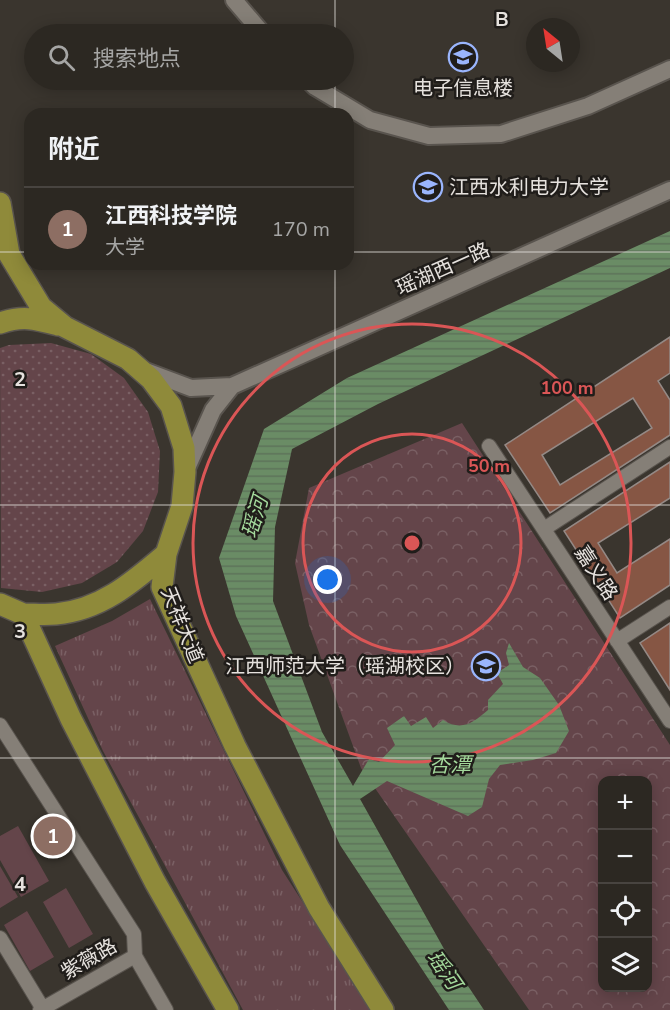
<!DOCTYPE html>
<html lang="zh">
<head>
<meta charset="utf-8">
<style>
  body { margin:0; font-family:"Nunito Sans","Noto Sans SC",sans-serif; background:#34302a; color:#f1f3f6 }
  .controls { position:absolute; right:18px; bottom:18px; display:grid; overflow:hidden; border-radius:12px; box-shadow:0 3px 15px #0003 }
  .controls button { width:54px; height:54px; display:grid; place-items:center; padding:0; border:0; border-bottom:2px solid #484440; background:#2c2822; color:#f1f3f6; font:30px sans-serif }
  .compass { position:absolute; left:526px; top:18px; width:54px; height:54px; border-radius:50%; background:#2c2822; box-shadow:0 3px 15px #0003; rotate:330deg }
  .you { position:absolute; left:328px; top:580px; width:21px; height:21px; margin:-15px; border:4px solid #fff; border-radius:50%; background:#1a73e8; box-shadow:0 0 0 9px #1a73e833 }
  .badge { display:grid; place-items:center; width:39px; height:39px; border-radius:50%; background:#9ab5fd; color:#fff; font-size:20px; font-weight:700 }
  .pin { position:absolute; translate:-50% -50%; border:3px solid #fff; box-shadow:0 2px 6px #0006 }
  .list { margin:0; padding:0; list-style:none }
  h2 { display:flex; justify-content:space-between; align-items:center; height:78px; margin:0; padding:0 24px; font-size:26px }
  h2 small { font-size:20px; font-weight:400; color:#a6a6a5 }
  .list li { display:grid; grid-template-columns:39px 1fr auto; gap:18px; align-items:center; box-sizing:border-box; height:84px; padding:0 24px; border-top:2px solid #484440 }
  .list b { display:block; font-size:22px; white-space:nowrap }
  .list p { margin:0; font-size:20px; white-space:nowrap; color:#a6a6a5 }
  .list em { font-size:20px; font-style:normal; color:#a6a6a5 }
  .icon { flex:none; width:33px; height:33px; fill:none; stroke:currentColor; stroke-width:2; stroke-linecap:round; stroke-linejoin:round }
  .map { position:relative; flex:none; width:670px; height:1010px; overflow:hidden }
  .search { position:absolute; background:#2c2822; box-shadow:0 3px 15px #0003; left:24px; top:24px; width:330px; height:66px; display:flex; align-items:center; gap:15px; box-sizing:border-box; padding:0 21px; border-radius:33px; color:#a6a6a5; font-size:22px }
  .panel { position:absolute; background:#2c2822; box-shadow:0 3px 15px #0003; left:24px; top:108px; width:330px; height:162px; border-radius:18px }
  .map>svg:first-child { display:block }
  .grass { fill:url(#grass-tufts) }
  .forest { fill:url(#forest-crowns); fill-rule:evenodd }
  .park { fill:url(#park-dots) }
  .garden { fill:#64454a }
  .water { fill:url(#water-rules) }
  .building { fill:#865644; stroke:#948985; stroke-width:1.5; fill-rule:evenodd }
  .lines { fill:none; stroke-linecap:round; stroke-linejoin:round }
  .minor-casing { stroke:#59544e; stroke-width:16 }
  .tertiary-casing { stroke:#59544e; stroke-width:20 }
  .primary-casing { stroke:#59544e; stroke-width:24 }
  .minor { stroke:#857f77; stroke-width:14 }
  .tertiary { stroke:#857f77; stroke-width:16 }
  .primary { stroke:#8f8a3a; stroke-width:21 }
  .grid { fill:none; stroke:#e6e2de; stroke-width:1.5; stroke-opacity:0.55 }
  .ring { fill:none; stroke:#da5656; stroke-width:3 }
  .labels { text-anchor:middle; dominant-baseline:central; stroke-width:5; stroke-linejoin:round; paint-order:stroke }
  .poi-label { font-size:20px; fill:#e6e2de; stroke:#201d1a }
  .street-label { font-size:20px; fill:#e6e2de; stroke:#201d1a }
  .water-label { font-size:21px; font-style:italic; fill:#a3d89b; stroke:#201d1a }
  .grid-label { font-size:20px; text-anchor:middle; font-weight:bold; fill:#e6e2de; stroke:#201d1a; stroke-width:5; stroke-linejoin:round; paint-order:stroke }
  .centre { fill:#da5656; stroke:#201d1a; stroke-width:3 }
  .ring-label { font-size:18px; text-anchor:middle; font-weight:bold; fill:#da5656; stroke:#201d1a; stroke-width:5; stroke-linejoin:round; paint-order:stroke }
</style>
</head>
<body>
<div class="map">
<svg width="670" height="1010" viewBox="0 0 670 1010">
  <defs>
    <pattern id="grass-tufts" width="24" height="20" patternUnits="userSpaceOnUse" patternTransform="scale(1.5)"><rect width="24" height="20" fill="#64454a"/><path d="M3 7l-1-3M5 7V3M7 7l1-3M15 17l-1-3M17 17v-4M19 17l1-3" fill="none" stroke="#7a6064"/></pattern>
    <pattern id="forest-crowns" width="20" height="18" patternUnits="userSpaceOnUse" patternTransform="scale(1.5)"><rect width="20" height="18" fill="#64454a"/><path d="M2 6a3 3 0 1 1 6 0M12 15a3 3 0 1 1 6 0" fill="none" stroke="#7a6064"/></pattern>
    <pattern id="park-dots" width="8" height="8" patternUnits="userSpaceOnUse" patternTransform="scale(1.5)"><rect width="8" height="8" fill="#64454a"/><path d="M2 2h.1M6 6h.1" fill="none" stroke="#7a6064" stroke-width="1.8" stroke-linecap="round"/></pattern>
    <pattern id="water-rules" width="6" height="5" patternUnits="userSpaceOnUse" patternTransform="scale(1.5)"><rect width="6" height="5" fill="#6a8c65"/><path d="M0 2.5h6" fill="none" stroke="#5d7359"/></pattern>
  </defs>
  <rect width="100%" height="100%" fill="#3a352e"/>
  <!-- grass -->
  <path class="grass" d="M150,599l132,271 90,140h-129l-140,-259 -48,-105 57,-25z"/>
  <!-- forest -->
  <path class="forest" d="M462,423l208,322v265h-141l-168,-242 -52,-143 -14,-62 14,-75zM602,780h46v208h-46z"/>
  <!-- park -->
  <path class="park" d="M51,343l40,11 33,24 24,34 12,39 -2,41 -15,39 -26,31 -35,21 -40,9 -41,-4 -1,-240 9,-3z"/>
  <!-- garden -->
  <path class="garden" d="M18,826l31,55 -28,16 -21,-37v-24z
    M0,866l18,31 -18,11z
    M66,888l27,46 -24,14 -26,-46z
    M27,911l27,46 -24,14 -26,-46z"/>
  <!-- water -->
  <path class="water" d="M670,231v37l-292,136 -86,45 -17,78 -2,74 49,131 31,54 16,-27 10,3 16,-17 -8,-17 17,-12 7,10 15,-9 7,11 10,-8c19,12 31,2 45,-10v-10l15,-16 -6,-11 12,-8 -3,-12 3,-10 14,24 17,11 19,27 10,26 -13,22 -23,7 -33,5 -11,14 -7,28 -14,9 -81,-35 -27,18 88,157 36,54h-35l-109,-165 -104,-229 -17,-58 45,-129 83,-51z"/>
  <!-- building -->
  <path class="building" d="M670,337v36l-12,8 12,19v35l-120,78 -45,-68zM633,398l19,30 -92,57 -18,-30z
    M670,462v36l-72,45 19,30 53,-34v46l-50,33 -56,-87z
    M670,623v67l-30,-47z"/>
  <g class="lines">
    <!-- minor casing -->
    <g class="minor-casing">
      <path id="minor" d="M489,446l181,275
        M544,529l126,-82
        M617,641l53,-34
        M0,725l134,209 1,22
        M0,938l43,71
        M40,1010l95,-54 31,54"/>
    </g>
    <!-- tertiary casing -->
    <g class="tertiary-casing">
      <path id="tertiary" d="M234,0l29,34
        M308,80l7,7 55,33 59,16 72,-2 87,-28 82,-37
        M143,370l48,18 41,-2 -19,24 -26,58
        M232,386l438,-196"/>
    </g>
    <!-- primary casing -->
    <g class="primary-casing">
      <path id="primary" d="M0,203l9,51 32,53 24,20 63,32 23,20 20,27 13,42 1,24 -3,34 -16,48 -4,33 73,159 84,162 64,102
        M0,323c23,-8 36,-4 58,2
        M0,604l23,10 48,105 84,163 73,128
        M23,614c11,0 22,1 33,0 45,-4 77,-32 110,-60"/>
    </g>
    <!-- minor -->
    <use href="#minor" class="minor"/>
    <!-- tertiary -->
    <use href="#tertiary" class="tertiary"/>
    <!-- primary -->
    <use href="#primary" class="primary"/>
  </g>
  <!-- grid -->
  <path class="grid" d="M335,0v34M335,80v34M0,252h30M348,252h322M335,264v746M0,505h670M0,758h670"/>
  <!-- distance rings -->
  <g class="ring">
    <circle cx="412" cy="543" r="109"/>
    <circle cx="412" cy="543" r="219"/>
  </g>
  <!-- icons -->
  <defs>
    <g id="university-ring" transform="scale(1.5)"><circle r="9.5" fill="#201d1a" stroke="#9ab5fd" stroke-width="1.5"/><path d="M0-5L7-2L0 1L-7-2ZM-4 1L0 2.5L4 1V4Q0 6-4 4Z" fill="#9ab5fd"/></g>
  </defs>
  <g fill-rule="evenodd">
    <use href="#university-ring" x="463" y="57"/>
    <use href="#university-ring" x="428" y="187"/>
    <use href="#university-ring" x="486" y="666"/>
  </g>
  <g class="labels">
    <!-- poi labels -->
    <g class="poi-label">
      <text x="463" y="88">电子信息楼</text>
      <text x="449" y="187" text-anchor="start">江西水利电力大学</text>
      <text x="465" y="666" text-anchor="end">江西师范大学（瑶湖校区）</text>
    </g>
    <!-- street labels -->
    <g class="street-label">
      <text transform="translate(443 269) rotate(-24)">瑶湖西一路</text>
      <text transform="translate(596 573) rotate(57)">嘉义路</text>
      <text transform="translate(182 625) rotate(68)">天祥大道</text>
      <text transform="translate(89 959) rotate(-30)">紫薇路</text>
    </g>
    <!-- water labels -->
    <g class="water-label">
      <text transform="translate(255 517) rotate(-73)">瑶河</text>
      <text x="450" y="765">杏潭</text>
      <text transform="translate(444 970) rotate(55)">瑶河</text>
    </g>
  </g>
  <g class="grid-label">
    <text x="502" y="26">B</text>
    <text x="20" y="386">2</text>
    <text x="20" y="638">3</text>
    <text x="20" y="891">4</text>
  </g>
  <circle cx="412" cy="543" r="9" class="centre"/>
  <g class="ring-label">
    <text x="567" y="394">100 m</text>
    <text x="489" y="472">50 m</text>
  </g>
</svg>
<div class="controls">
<button>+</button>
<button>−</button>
<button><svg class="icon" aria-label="locate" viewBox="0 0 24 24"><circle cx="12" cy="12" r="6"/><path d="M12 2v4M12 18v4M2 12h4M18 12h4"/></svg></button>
<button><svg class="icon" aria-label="layers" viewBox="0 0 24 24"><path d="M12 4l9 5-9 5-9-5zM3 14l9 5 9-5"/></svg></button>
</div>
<svg class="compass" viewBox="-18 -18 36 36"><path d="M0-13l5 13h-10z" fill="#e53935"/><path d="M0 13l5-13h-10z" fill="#a6a6a5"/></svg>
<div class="you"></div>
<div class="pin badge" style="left:53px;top:836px;background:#8d6e63">1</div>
<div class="search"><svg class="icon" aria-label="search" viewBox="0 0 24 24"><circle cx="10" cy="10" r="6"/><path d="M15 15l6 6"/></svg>搜索地点</div>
<section class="panel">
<h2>附近<small></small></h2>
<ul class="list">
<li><span class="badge" style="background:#8d6e63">1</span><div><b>江西科技学院</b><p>大学</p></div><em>170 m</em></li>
</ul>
</section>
</div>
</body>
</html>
